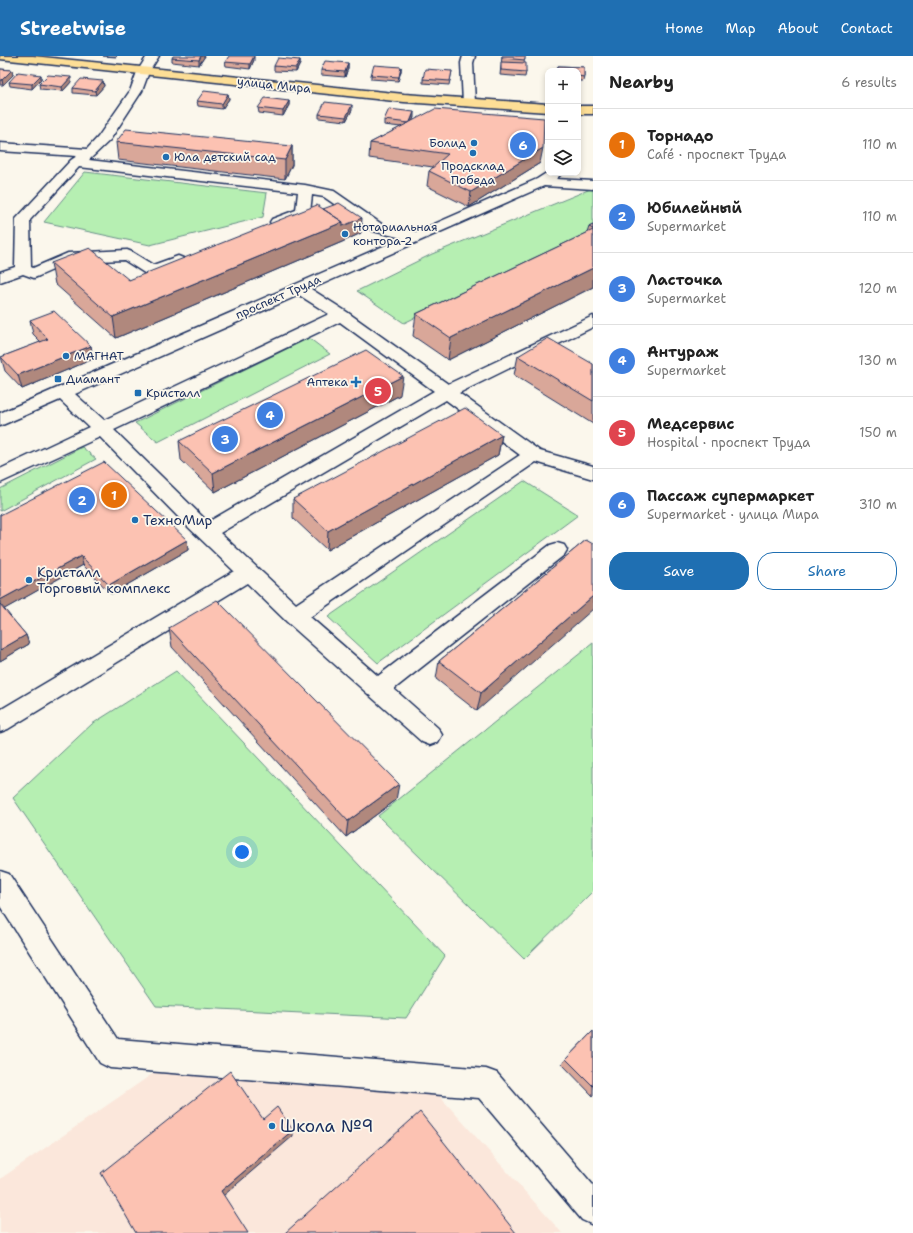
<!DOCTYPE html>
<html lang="en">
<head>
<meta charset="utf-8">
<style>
  body { margin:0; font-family:"Shantell Sans",sans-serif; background:#f2f2f2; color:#222 }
  .controls { position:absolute; right:12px; top:12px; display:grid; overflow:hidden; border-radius:8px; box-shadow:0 2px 6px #0003 }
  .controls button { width:36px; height:36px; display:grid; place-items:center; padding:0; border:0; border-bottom:1px solid #e0e0e0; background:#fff; color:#222; font:20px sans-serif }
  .you { position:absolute; left:242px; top:796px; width:14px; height:14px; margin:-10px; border:3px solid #fff; border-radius:50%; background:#1a73e8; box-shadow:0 0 0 6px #1a73e833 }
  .badge { display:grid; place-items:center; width:26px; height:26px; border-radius:50%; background:#1f6fb2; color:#fff; font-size:13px; font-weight:700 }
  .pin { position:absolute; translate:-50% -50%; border:2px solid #fff; box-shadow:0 1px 4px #0006 }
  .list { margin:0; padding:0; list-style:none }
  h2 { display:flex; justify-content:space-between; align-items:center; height:52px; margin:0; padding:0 16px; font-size:17px }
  h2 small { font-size:13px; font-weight:400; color:#767676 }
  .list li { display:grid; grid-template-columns:26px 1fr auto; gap:12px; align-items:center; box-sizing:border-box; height:72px; padding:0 16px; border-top:1px solid #e0e0e0 }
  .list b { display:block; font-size:15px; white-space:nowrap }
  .list p { margin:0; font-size:13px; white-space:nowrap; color:#767676 }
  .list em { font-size:13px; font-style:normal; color:#767676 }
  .actions { display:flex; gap:8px; padding:12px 16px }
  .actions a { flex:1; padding:9px 0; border:1px solid #1f6fb2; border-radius:16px; text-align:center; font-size:14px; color:#1f6fb2 }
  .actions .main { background:#1f6fb2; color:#fff }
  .icon { flex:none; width:22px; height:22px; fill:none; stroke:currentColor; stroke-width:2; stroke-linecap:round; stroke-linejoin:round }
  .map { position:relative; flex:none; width:593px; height:1177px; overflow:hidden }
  header { display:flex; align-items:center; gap:24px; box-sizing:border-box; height:56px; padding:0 20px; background:#1f6fb2; color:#fff }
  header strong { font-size:19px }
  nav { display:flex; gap:22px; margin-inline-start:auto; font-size:14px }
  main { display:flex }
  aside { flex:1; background:#fff }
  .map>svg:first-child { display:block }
  .built { fill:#fbe7db }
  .green { fill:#b6efb2; stroke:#688f88 }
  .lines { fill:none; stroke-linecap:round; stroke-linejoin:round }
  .minor-casing { stroke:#1b2f5e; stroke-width:3 }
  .major-casing { stroke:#1b2f5e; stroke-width:3 }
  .minor { fill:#fbf7ec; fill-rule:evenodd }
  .major { fill:#fdde96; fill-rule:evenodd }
  .wall { fill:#d9a799; stroke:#1b2f5e }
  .shaded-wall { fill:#b0887d; stroke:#1b2f5e }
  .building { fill:#fcc2b2; stroke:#1b2f5e }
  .poi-dot { fill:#1f6fb2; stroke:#fbf7ec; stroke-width:1.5 }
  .labels { text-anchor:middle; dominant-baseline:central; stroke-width:3.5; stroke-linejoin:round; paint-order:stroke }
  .far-street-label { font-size:12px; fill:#1b2f5e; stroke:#fbf7ec }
  .far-poi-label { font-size:12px; fill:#1b2f5e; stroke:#fbf7ec; text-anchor:start }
  .poi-label { font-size:14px; fill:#1b2f5e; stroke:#fbf7ec; text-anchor:start }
  .near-poi-label { font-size:17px; fill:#1b2f5e; stroke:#fbf7ec; text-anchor:start }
</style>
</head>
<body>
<header>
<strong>Streetwise</strong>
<nav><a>Home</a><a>Map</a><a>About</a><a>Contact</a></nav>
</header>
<main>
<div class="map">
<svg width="593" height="1177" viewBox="0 0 593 1177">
  <rect width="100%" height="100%" fill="#fbf7ec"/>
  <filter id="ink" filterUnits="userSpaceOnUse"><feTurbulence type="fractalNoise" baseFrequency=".025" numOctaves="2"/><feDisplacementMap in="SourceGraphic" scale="8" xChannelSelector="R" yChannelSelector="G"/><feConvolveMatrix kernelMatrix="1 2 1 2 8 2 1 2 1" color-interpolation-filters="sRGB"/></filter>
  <g filter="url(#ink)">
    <!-- built -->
    <path class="built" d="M193,990l225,26 144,161h-562v-54z"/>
    <!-- green -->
    <path class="green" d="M85,116l182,21 -4,24 -113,28 -106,-23z
      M593,132v44l-189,91 -47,-32 75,-37z
      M309,282l21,16 -172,88 -23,-19z
      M82,391l14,12 -96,52v-22z
      M524,425l54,34 -200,148 -50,-46z
      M593,587v248l-69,68 -146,-143z
      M176,615l269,285 -39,62 -250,-12 -143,-208 79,-74z"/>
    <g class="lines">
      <!-- minor casing -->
      <g class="minor-casing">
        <path id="minor" d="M147,0h12l-10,16 -7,19 -32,49 -21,20 216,25 29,6 49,34 33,7 121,-53 11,-7v1h14l-6,6 37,2v8l-49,-3 -233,103 36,23 101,72 145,-68v11l-134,66 81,58 53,15v13l-57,-17 -226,155 68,59 172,-131 7,-2 7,2 3,5 -3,5 -170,134 44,39 4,7 -4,7 -8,3 -8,-3 -135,-120 -40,-39 -239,146 -8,3v-22l234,-139 -50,-48 -84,-86 -100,46v-14l89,-42 -29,-27 -60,26v-13l402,-175 -29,-7 -49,-34 -12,-2 -2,17 -2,3 -31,11 -5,-1 -2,-3 2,-3 24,-9 2,-18 -219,-25 -49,53 1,47 2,1 35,-15 59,-3 5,2 21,13 25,-9 5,2 3,3 -3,3 -32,12 -5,-2 -22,-14 -53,2 -32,14 -5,2 -11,-4 -23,8v-10l15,-5 1,-48 55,-59 6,-4 -77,-5v-8l87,6 11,-12 32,-46 7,-19zM299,239l30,19 -225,106 -29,-26zM340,266l94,69 -226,131 -94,-92zM446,344l74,55 -224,149 -76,-71z
          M463,0h12l-2,7 2,40 -2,3h-8l-2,-3 -2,-40z
          M0,815l9,3 109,165 368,30 11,4 96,112v40l-11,-5 -103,-122 -369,-30 -10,-5 -100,-157z"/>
      </g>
      <!-- major casing -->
      <g class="major-casing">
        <path id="major" d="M0,0h33l371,38 144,10v8l-144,-10 -404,-43z
          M578,50h15v8h-15z"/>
      </g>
      <!-- minor -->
      <use href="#minor" class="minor"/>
      <!-- major -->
      <use href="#major" class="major"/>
    </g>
    <!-- wall -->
    <path class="wall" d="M103,0h14l-1,1z
      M205,0l-6,9 -27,-3v-4z
      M502,0h23l-1,7 2,9 -1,5 -25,-2z
      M254,4l-4,9 -24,-3 -1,-4z
      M300,4v4l-4,8 -22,-1v-5z
      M348,7v5l-3,9 -24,-2v-5z
      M558,10l26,1v10l-1,4h-5v-10h-21z
      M401,11v4l-3,10 -27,-2v-4z
      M0,13l12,1 1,5 -10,10h-3z
      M452,15l-3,14 -26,-2v-4z
      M41,19v4l-9,10 -22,-3 -1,-4z
      M103,25l1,5 -8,9 -23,-2v-5z
      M71,26l-8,9 -23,-2 -1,-5z
      M228,38l1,5 -7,10 -24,-3 -1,-5z
      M289,45v4l-6,11 -24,-3 -1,-5z
      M352,54l-6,11 -27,-3v-4z
      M414,61l-2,4 128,42 -71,44 -42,-21 2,-15 4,-4 -64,-9 1,-15 31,-16 -17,-2v-5z
      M116,86l176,4v19l-7,14 -167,-19z
      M593,169v62l-145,73 -35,-24 3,-22 171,-81 2,-6z
      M361,177l-19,9 -226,96 -61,-54 -4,-21 78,17z
      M30,264l61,26 2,13 -71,30 -17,-18 -4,-14 40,-15 -8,-8z
      M518,300l75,8v60l-79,-49z
      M400,339l-185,97 -34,-32 -2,-19z
      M502,379l-4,20 -171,95 -34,-32v-19z
      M0,459l187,25 1,10 -77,44 -28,-29 -79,44 22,26 3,9 -29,17z
      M586,484l-109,171 -41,-32 3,-18z
      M169,572l227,172 -50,37 -174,-190z
      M593,975v65l-31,-32 4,-5z"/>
    <!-- shaded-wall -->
    <path class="shaded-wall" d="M201,0h4l-6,9v-5z
      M254,0v4l-4,9v-5z
      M300,4v4l-4,8v-4z
      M348,7v5l-3,9v-5z
      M401,11v4l-3,10 1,-4z
      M12,14l1,5 -10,10 -1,-5z
      M41,19v4l-9,10v-5z
      M71,21v5l-8,9 -1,-4z
      M103,25l1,5 -8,9 -1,-4z
      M228,38l1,5 -7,10v-5z
      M289,45v4l-6,11v-5z
      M352,49v5l-6,11v-4z
      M414,56v5l-4,11v-5z
      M292,90v19l-7,14v-19z
      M543,92l-3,15 -71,44 2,-15z
      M362,162l-1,15 -19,9 -226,96 -3,-21 230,-95z
      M593,212v19l-145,73 3,-22z
      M91,290l2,13 -71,30 -4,-14z
      M403,320l-3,19 -185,97 -2,-19z
      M502,379l-4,20 -171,95 1,-19z
      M187,484l1,10 -77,44 -2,-9z
      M81,500l2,9 -82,46 -1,-3v-8z
      M593,540v13l-116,102 4,-18z
      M26,579l3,9 -29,17v-11z
      M399,728l-3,16 -50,37 2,-16z
      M293,1074v6l-70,60 -2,-5z"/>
    <!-- building -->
    <path class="building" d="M173,0h28l-2,4 -27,-2z
      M229,0h25l-4,8 -25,-2z
      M502,0h23v4l-23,-2z
      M278,2l22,2 -4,8 -22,-2z
      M325,5l23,2 -3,9 -24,-2z
      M501,6l25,1v9l-25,-2z
      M374,9l27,2 -2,10 -28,-2z
      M558,10l26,1v10l-6,-1v-5h-20z
      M0,13l12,1 -10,10h-2z
      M425,13l27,2 -2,10 -27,-2z
      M18,16l23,3 -9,9 -23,-2z
      M48,19l23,2 -9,10 -23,-3z
      M81,23l22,2 -8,10 -22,-3z
      M204,35l24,3 -6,10 -25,-3z
      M265,42l24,3 -6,10 -25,-3z
      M325,46l27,3 -6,12 -27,-3z
      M389,53l25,3 -4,10 -1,1 -25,-3z
      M435,53l109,9 -1,30 -72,44 -42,-21 19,-17 -78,-11z
      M126,73l166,17 -7,14 -169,-18z
      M339,147l23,15 -19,8v-4l-20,-13z
      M317,149l26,17 -230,95 -62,-54 39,-15 39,32z
      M593,169v4l-4,-2z
      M593,174v38l-142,70 -35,-24z
      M54,255l37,35 -73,29 -17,-18 47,-18 -18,-19z
      M548,282l45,26v37l-75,-45z
      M366,294l37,26 -190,97 -34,-32z
      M465,352l37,27 -174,96 -35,-32z
      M104,406l83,78 -78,45 -28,-29 -81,44v-85z
      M586,484l7,4v52l-112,97 -42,-32z
      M217,544l182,184 -51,37 -179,-193z
      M0,548l26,31 -26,15z
      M593,975v55l-27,-27z
      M230,1015l33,48 14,-12 16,23 -72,61 27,42h-112l-35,-60z
      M420,1056l96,121h-231z"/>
  </g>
  <!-- markers -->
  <g class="poi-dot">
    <circle cx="474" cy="87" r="4"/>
    <circle cx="473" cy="97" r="4"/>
    <circle cx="166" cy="101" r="4"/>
    <circle cx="345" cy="178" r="4"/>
    <circle cx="66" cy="300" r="4"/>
    <rect x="54" y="319" width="8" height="8" rx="2"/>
    <path d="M354 320h4v4h4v4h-4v4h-4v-4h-4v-4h4z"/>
    <rect x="134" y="333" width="8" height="8" rx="2"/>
    <circle cx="135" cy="464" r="4"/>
    <circle cx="29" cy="524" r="4"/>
    <circle cx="272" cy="1070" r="4"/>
  </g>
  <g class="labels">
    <!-- far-street labels -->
    <g class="far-street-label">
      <text transform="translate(274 29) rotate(6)">улица Мира</text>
      <text transform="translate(278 241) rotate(-24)">проспект Труда</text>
    </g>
    <!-- far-poi labels -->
    <g class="far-poi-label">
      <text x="466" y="87" text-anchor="end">Болид</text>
      <text x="174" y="101">Юла детский сад</text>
      <text x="473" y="110" text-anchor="middle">Продсклад<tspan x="473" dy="14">Победа</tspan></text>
      <text x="353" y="171">Нотариальная<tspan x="353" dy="14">контора-2</tspan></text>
      <text x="74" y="300">МАГНАТ</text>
      <text x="66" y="323">Диамант</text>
      <text x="348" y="326" text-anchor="end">Аптека</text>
      <text x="146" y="337">Кристалл</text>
    </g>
    <!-- poi labels -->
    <g class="poi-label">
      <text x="143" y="464">ТехноМир</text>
      <text x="37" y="516">Кристалл<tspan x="37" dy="16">Торговый комплекс</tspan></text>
    </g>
    <!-- near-poi labels -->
    <g class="near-poi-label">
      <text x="280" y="1070">Школа №9</text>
    </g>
  </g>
</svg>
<div class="controls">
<button>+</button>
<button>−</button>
<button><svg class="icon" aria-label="layers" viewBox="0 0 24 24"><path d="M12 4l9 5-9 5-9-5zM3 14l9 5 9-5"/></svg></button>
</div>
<div class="you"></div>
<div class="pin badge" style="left:114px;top:439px;background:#e8710a">1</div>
<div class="pin badge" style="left:82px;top:444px;background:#3f7fe0">2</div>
<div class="pin badge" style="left:225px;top:383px;background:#3f7fe0">3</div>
<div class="pin badge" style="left:270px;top:359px;background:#3f7fe0">4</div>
<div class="pin badge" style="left:378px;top:335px;background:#e0444e">5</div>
<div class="pin badge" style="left:523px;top:89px;background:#3f7fe0">6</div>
</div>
<aside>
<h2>Nearby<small>6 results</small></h2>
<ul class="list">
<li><span class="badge" style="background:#e8710a">1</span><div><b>Торнадо</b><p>Café · проспект Труда</p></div><em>110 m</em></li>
<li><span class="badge" style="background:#3f7fe0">2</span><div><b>Юбилейный</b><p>Supermarket</p></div><em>110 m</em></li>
<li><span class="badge" style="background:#3f7fe0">3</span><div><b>Ласточка</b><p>Supermarket</p></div><em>120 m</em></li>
<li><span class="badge" style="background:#3f7fe0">4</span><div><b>Антураж</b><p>Supermarket</p></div><em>130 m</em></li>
<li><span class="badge" style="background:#e0444e">5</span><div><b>Медсервис</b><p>Hospital · проспект Труда</p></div><em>150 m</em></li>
<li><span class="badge" style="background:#3f7fe0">6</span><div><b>Пассаж супермаркет</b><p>Supermarket · улица Мира</p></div><em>310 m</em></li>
</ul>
<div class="actions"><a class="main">Save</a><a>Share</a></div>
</aside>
</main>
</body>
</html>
